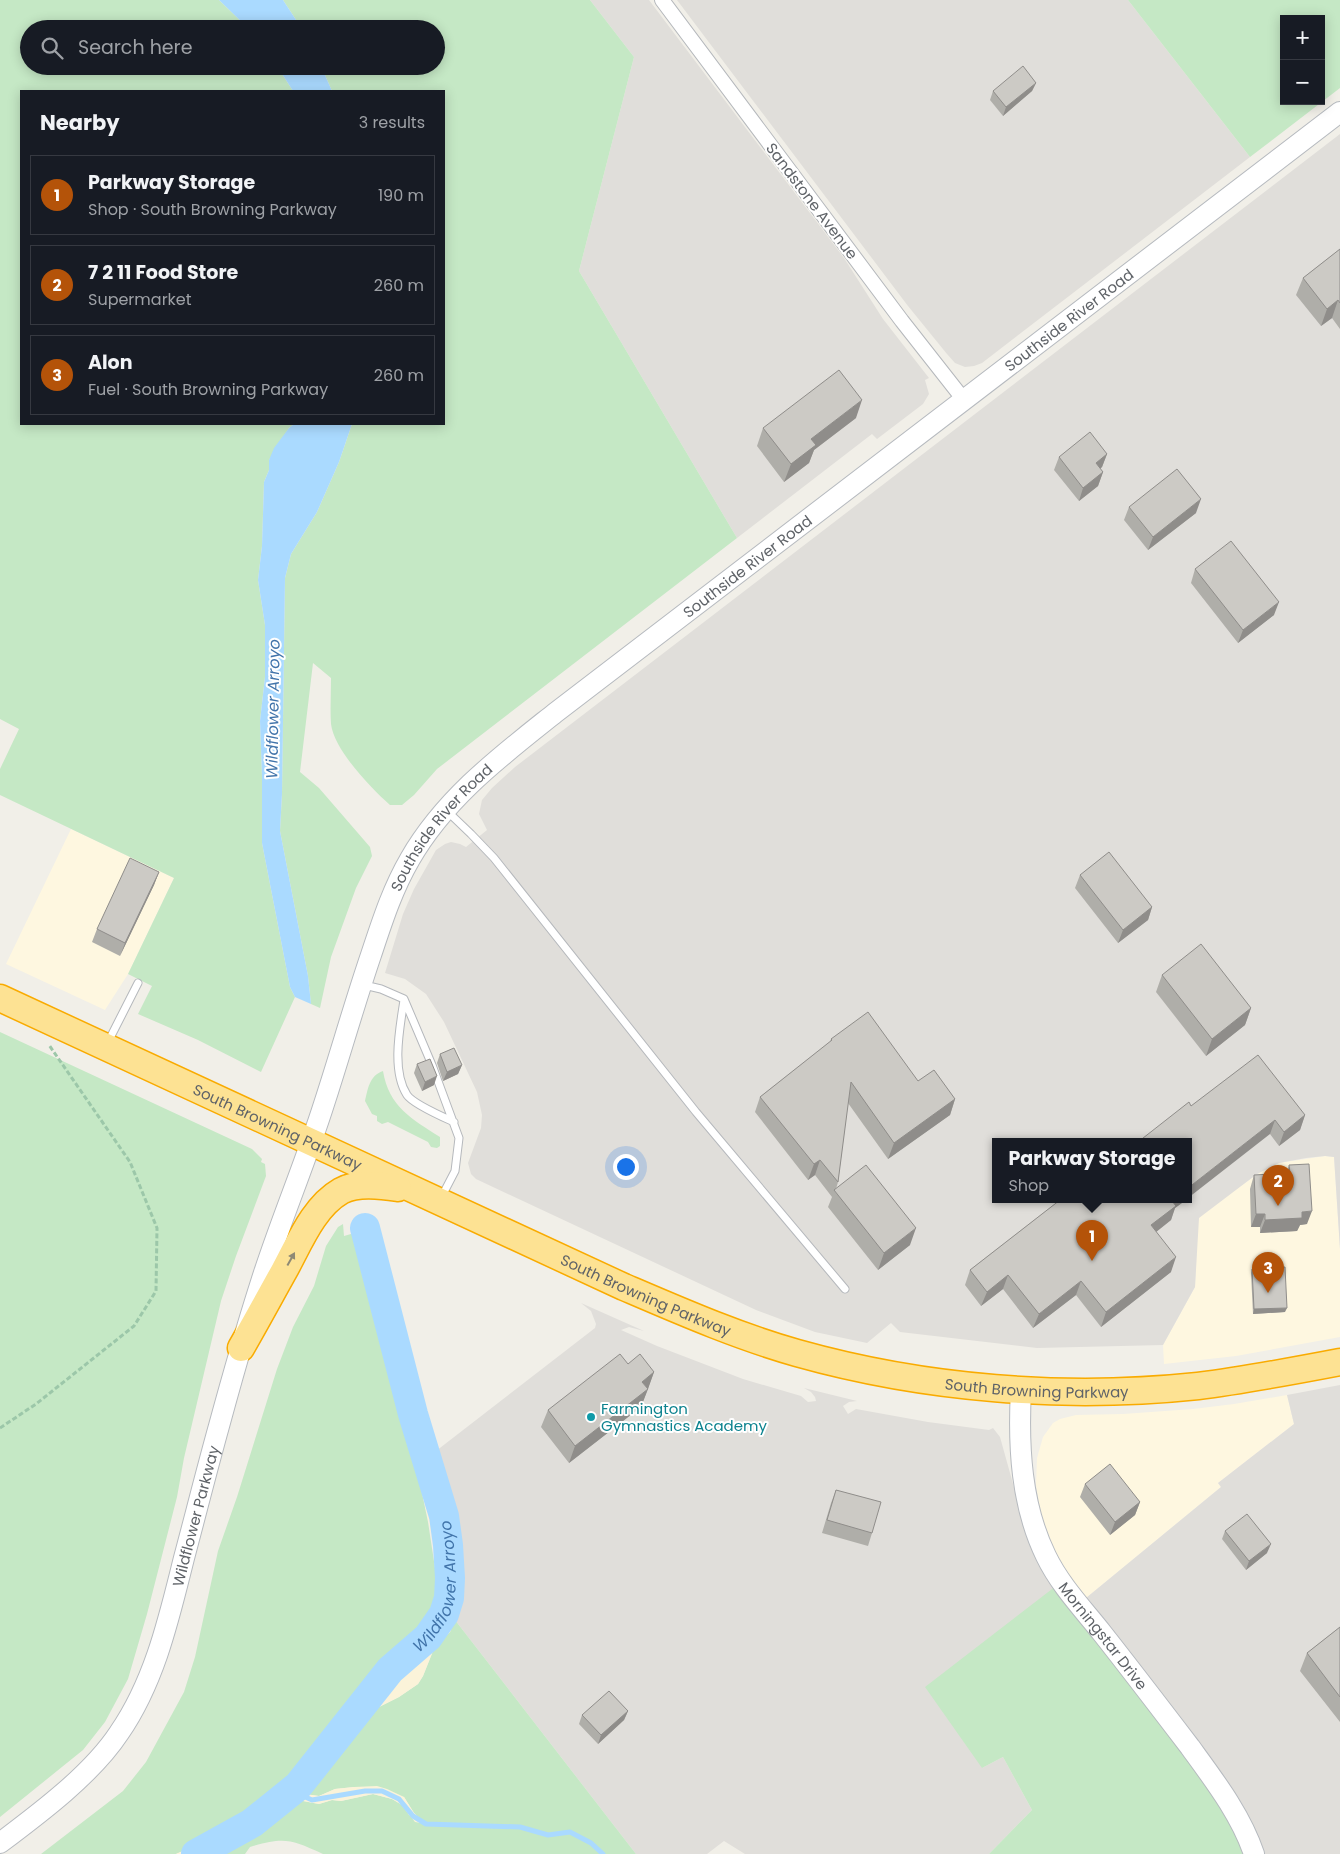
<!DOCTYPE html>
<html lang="en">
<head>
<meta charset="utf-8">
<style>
  body { margin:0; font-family:Poppins,sans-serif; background:#20242c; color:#f1f3f6 }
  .controls { position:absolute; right:15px; top:15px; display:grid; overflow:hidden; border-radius:0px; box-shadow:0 2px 12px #0003 }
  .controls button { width:45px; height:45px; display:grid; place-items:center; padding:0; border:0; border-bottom:1px solid #363941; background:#171b24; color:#f1f3f6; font:25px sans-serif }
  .you { position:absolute; left:625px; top:1166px; width:18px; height:18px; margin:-12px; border:4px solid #fff; border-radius:50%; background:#1a73e8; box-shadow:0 0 0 8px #1a73e833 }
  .badge { display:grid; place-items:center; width:32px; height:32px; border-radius:50%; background:#b45309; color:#fff; font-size:16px; font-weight:700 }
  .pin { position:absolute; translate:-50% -41px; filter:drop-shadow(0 1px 2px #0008) }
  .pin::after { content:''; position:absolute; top:26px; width:18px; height:15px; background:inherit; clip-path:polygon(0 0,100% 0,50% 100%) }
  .popup { position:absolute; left:992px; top:1138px; width:200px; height:65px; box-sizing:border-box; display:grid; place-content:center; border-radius:0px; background:#171b24; filter:drop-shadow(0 1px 4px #0005); font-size:16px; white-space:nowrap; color:#9ea1a6 }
  .popup b { font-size:19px; color:#f1f3f6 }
  .popup::after { content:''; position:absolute; left:50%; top:100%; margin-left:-10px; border:10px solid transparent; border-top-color:#171b24 }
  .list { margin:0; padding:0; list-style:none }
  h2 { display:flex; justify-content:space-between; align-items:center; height:65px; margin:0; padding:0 20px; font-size:21px }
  h2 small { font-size:16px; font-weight:400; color:#9ea1a6 }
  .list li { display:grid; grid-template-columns:32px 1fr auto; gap:15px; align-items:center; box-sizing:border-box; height:80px; margin:0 10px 10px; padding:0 10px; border:1px solid #363941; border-radius:0px }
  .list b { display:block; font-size:19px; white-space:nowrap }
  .list p { margin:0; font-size:16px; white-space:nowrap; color:#9ea1a6 }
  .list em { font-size:16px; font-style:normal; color:#9ea1a6 }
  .icon { flex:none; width:28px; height:28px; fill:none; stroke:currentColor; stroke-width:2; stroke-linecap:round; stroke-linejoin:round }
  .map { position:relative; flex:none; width:1340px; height:1854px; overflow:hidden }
  .search { position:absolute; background:#171b24; box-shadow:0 2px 12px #0003; left:20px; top:20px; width:425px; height:55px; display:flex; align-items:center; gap:12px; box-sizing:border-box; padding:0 18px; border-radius:28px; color:#9ea1a6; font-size:19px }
  .panel { position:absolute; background:#171b24; box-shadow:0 2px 12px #0003; left:20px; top:90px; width:425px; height:335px; border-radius:0px }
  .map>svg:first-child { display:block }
  .commercial { fill:#fef7e0 }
  .industrial { fill:#e0deda; fill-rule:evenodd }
  .green { fill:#c5e8c5; fill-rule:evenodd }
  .sand { fill:#fbf3d9 }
  .water { fill:#aadaff }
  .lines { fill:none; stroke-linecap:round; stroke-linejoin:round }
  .stream { stroke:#aadaff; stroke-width:5 }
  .river { stroke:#aadaff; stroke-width:30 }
  .lane-casing { stroke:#b5b8bc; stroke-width:9 }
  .street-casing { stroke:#b5b8bc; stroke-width:16 }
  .secondary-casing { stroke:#b6babf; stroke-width:22 }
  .highway-casing { stroke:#f9ab00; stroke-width:29 }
  .path { stroke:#9cc7a9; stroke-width:3; stroke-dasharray:5 2.5; stroke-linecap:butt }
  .lane { stroke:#fff; stroke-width:7 }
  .street { stroke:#fff; stroke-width:14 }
  .secondary { stroke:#fff; stroke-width:20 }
  .highway { stroke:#fde293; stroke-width:26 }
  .wall { fill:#afaea9 }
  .shaded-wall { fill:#8f8d8a }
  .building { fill:#cccac5; stroke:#8f8d8a }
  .oneway { fill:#8e8975 }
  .culture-dot { fill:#0f9aa8; stroke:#fff; stroke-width:2 }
  .labels { text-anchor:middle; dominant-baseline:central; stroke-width:4; stroke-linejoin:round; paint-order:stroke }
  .street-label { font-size:15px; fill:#5f6368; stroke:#fff }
  .culture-label { font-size:15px; fill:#0d838f; stroke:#fff; text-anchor:start }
  .water-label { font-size:16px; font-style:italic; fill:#4174aa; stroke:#fff }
</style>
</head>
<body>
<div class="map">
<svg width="1340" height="1854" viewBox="0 0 1340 1854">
  <rect width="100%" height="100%" fill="#f1efe8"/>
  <!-- commercial -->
  <path class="commercial" d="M71,829l103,49 -46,96 -23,36 -99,-46z
    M1325,1156l9,1 6,92v88l-104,19 -72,8 -1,-19 32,-58 3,-69 17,-14 50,-35 14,-6z
    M1287,1395l7,29 -76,59 3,4 -135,111 -28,-39 -11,-25 -7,-25 -4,-24 1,-27 6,-21 10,-14 7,-4 16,-4 47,-1 70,-5 41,-5z"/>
  <!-- industrial -->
  <path class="industrial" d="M590,0h59l195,258 39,61 46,59 -4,2 4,14 -6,10 -46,35 -5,-5 -135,104 -158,-267 55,-214z
    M677,0h451l122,157 -268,206 -8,3 -9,1 -10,-4 -8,-9 -39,-48z
    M1340,134v1115l-6,-92 -9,-1 -19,2 -27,5 -22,11 -58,44 -4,69 -32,58 -126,3 -137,-16 -9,-9 -24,20 -52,-11 -59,-22 -280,-131 -5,-5 -3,-11 13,-35 1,-13 -5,-23 -33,-70 -18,-28 -21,-15 -20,-6 18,-59 11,-25 22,-39 9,-6 6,-2 9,2 6,3 21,-17 -8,-16 3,-14 10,-12 23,-21zM996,1142h192v58h-192z
    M581,1303l63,28 -15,-4 -8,3 36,16 86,33 58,17 7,6 8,-1 -1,-4 -4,-5 -7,-4 53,13 -8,1 -6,4 5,8 8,-5 72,13 61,8 4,-2 7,9 22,79 34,70 -74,182 21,-11 29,53 -43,44h-244l-21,-13 -17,13h-71l-181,-234 8,-27 -1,-46 -3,-27 -23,-69 159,-123 1,-4 -5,-13z
    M1340,1385v469h-76l-6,-16 -172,-240 135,-111 -3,-4 76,-59 -7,-29z"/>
  <!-- green -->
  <path class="green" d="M0,0h219l30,29h-220v37h248l16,25h-272v333h273l-5,4 -20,32v10l-5,12 -2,64 -4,34 7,45v52l-5,44 2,55v67l28,144 5,10 -34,75 -63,-32 -60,-26 14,-28 -24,-12 46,-96 -174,-83v-26l19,-40 -19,-10z
    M283,0h307l44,57 -55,214 158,267 -300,231 -23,26 -12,10h-12c-19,-17 -56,-55 -59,-81 -1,-15 0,-31 0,-46l-18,-15 -13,109 19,16 51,59 2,9 -16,32 -25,69 -11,51 -9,-4 -3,-28 -28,-145 2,-37 3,-216 6,-24 26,-42 22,-50 13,-38h92v-333h-112l-11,-25h115v-37h-134z
    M1128,0h212v88l-90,69zM1284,19h37v82h-37z
    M0,1032l252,117 10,10 -1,3 4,2 1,12 -30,80 -15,45 -37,157 -7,39 -30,117 -19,65 -23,43 -22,28 -83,67z
    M383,1071c6,36 29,48 57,66v9l-3,2 -6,-1 -3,-5 -40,-20 -6,2 -5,-3v-5l-5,-2 -7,-13c3,-12 4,-25 18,-30z
    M343,1224l1,12 7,-2 3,-4 14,44 42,161 18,87 9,59v17l-3,14 -7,11 -11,13 -39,33 -40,49 -49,67 -19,17 -24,17 -28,17 -41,18h-135l82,-63 23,-29 38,-70 11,-35 23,-106 19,-54 40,-128 16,-42 21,-41 12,-40 12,-19z
    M1056,1586c42,55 84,109 125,165 24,33 49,65 64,103h-256l43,-44 -29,-53 -21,11 -57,-81z
    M455,1620l181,234h-313c-33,-15 -39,-17 -73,-7l-5,7h-33l38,-19 42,-36 27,5 13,-4 9,1 32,-7 19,5 10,6 7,10 16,8 -11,-10 -10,-16 -50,-10 -19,2 -16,7 -15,-2 -2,-4 1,-3 72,-78 24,-12 19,-13 5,-8 12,-30 15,-14z"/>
  <!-- sand -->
  <path class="sand" d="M371,1219l8,9 3,12 32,153 22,58 23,69 3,27 1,46 -13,39 -15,14 -12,30 -5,8 -19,13 -24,12 -72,78 -1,3 3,4 14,2 16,-7 19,-2 23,-1 10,3 17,8 10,16 12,11 -11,-2 -13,-17 -10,-6 -19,-5 -32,7 -9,-1 -13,4 -26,-5 -43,36 -38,19h-36c39,-18 82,-36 111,-69 21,-22 35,-50 54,-73 12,-15 24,-30 37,-44 18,-18 44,-31 56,-55 11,-26 -4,-85 -10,-112 -16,-75 -36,-150 -55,-224 -5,-16 -11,-31 -15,-47l4,-7 4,-1 2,5h2v-5z"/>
  <!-- water -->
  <path class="water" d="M219,0h64l19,29h-53z
    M277,66h44l11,25h-39z
    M294,424h58l-13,38 -22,50 -26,42 -6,24 -3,216 -2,37 28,145 3,28 -16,-7 -5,-10 -28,-144v-67l-2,-55 5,-44v-52l-7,-45 4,-34 2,-64 5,-12v-10l5,-12 15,-20z"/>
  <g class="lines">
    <!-- stream -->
    <path class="stream" d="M298,1786l3,9 11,5 53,-9h17l17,8 14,17 13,8 94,3 28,8 22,-3 21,11 12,11"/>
    <!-- river -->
    <path class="river" id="s1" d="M196,1854l56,-31 46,-37 92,-116 38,-33 16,-23 5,-16 1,-20 -2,-33 -4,-29 -31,-102 -48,-186"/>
    <!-- lane casing -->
    <g class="lane-casing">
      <path id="lane" d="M446,810l25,24 23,24 202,254 149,177
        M364,985l17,4 23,10 28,66 27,73 -4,33 -13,25
        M404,1000c-4,27 -13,70 3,95 6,9 36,22 47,27
        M107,1044l31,-61"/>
    </g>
    <!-- street casing -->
    <g class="street-casing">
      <path id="street" d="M662,0l240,321 62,79"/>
    </g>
    <!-- secondary casing -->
    <g class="secondary-casing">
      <g id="secondary">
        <path id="s2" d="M1021,1390c-3,56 0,115 25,166 14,29 37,53 56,77 30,38 59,76 88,114 24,33 51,68 64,107"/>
        <path id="s3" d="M0,1843c40,-30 92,-69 119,-110 36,-52 50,-115 65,-175 12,-45 23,-89 35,-132 13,-48 27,-97 42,-144 19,-60 44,-118 63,-178 16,-49 30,-99 47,-149 11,-33 21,-65 39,-96 35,-61 91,-103 145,-146l785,-601"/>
      </g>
    </g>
    <!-- highway casing -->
    <g class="highway-casing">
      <g id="highway">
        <path id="s4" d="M0,998l624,289c56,24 113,49 173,66 128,36 268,47 401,33 48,-6 95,-15 142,-24"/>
        <path d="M241,1348c15,-26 29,-52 43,-77 15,-27 29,-64 57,-80 16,-9 39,-6 57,-3"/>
      </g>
    </g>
    <!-- path -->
    <path class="path" d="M0,1428l36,-24 98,-78 22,-35 1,-63 -27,-66 -81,-117"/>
    <!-- lane -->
    <use href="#lane" class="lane"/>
    <!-- street -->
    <use href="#street" class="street"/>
    <!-- secondary -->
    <use href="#secondary" class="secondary"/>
    <!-- highway -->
    <use href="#highway" class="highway"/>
  </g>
  <!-- wall -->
  <path class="wall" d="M1036,83l-4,8 -29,25 -13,-16 3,-9z
    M1340,249v80l-8,-11 -11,8 -25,-31 7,-17z
    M856,418l-42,32 -5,13 -25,19 -27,-36 6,-18z
    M1107,454l-5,13 -2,2 3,3 -5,14 -19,15 -25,-31 5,-13z
    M1129,507l67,6 -48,37 -24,-30z
    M1195,569l79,46 -36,28 -47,-60z
    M159,872l-5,13 -34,71 -28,-14 5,-13z
    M1080,875l72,32 -4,13 -30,23 -43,-55z
    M1162,975l89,33 -6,17 -39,31 -50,-64z
    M831,1039l124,60 -5,16 -62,44 -40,-56 -10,79 -2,7 74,56 -32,25 -50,-63 4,-10 -17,-22 -7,5 -53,-68 5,-15 70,-55z
    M440,1054l22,11 -4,9 -15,7 -6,-18z
    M417,1064l17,21 -12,6 -8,-18z
    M1191,1106l114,9 -5,15 -21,16 -9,-12z
    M1289,1165l18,59 -7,1 -3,6 -37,2v-6h-9l-1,-38 4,-14 32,-1z
    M1060,1200h126l-11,8 -4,12 -15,12 15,40 -70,55 -25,-32 -43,33 -30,-39 -22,17 -16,-21 5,-15z
    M1252,1269l33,43 -32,2 -2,-41z
    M628,1364l26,8 -13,35 -72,56 -28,-36 7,-17z
    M1085,1484l55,18 -5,13 -25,20 -30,-38z
    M836,1490l36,43 -4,13 -46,-13 9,-30z
    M1225,1531l42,22 -21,17 -24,-31z
    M1340,1627v95l-40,-51 7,-18z
    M628,1711l-4,9 -26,24 -19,-20 3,-9z"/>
  <!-- shaded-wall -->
  <path class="shaded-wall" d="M1036,83l-4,8 -29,25 3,-9z
    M1338,300l-6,18 -11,8 6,-17z
    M862,400l-6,18 -42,32 -5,13 -25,19 7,-18 20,-25z
    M1107,454l-5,13 -11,9 5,-13z
    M1103,472l-5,14 -19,15 4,-13z
    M1201,499l-5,14 -48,37 5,-13z
    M1279,602l-5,13 -36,28 5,-13z
    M159,872l-5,13 -34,71 5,-13z
    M1152,907l-4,13 -30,23 5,-13z
    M1251,1008l-6,17 -39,31 6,-17z
    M462,1065l-4,9 -15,7 4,-9z
    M437,1076l-3,9 -12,6 3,-9z
    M955,1099l-5,16 -62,44 6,-16z
    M1305,1115l-5,15 -21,16 5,-14z
    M1275,1120l-5,14 -82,64v-10z
    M820,1160l-5,15 -7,5 6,-16z
    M1173,1200h13l-11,8 -4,12 -25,20 5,-15z
    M1312,1211l-5,13 -7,1 -3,6 -37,2 5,-13 37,-8z
    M1256,1214h9l-5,13h-9z
    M916,1228l-6,17 -32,25 6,-17z
    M1176,1257l-5,15 -70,55 5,-15z
    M1008,1275l-5,14 -22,17 6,-14z
    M1081,1281l-5,14 -43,33 6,-14z
    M1287,1308l-2,4 -32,2 1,-5z
    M654,1372l-6,17 -6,-7z
    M648,1389l-7,18 -72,56 6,-17z
    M1140,1502l-5,13 -25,20 5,-13z
    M1271,1544l-4,9 -21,17 3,-9z
    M628,1711l-4,9 -26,24 3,-9z"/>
  <!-- building -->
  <path class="building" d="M1023,66l13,17 -30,24 -13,-16z
    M1340,249v54l-2,-3 -11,9 -24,-31z
    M839,370l23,30 -51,39 5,6 -25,19 -28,-36z
    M1090,432l17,22 -11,9 7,9 -20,16 -24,-31z
    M1177,469l24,30 -48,38 -24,-30z
    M1231,541l48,61 -36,28 -48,-61z
    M1109,852l43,55 -29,23 -43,-55z
    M130,858l29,14 -34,71 -28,-14z
    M1201,944l50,64 -39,31 -50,-64z
    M868,1012l50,69 16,-11 21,29 -61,44 -43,-61 -13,100 -18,-22 -6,4 -54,-67 72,-57 -1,-1z
    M454,1048l8,17 -15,7 -7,-18z
    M1258,1055l47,60 -21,17 -9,-12 -87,68v-46h-50l51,-40 2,4z
    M430,1059l7,17 -12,6 -8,-18z
    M1309,1164l3,47 -10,1v6l-37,2v-6h-9l-2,-39 36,-2 -1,-8z
    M866,1165l50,63 -32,25 -50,-63z
    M1060,1200h113l-1,1 4,5 -25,19 25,32 -70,55 -25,-31 -42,33 -31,-39 -21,17 -17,-22z
    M1285,1267l2,41 -33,1 -2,-40z
    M620,1354l8,10 12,-10 14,18 -12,10 6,7 -73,57 -27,-36z
    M1110,1464l30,38 -25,20 -30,-38z
    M836,1490l45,12 -9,31 -45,-13z
    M1247,1514l24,30 -22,17 -24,-30z
    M1340,1627v70l-33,-44z
    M609,1691l19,20 -27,24 -19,-20z"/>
  <!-- one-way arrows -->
  <defs><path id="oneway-solid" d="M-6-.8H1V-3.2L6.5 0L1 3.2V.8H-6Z" transform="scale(1.25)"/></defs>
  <use class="oneway" href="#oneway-solid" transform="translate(291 1259) rotate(-61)"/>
  <!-- markers -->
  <circle class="culture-dot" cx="591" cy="1417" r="5"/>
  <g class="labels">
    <!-- street labels -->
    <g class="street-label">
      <text transform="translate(812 201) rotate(53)">Sandstone Avenue</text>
      <text stroke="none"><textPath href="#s3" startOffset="1940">Southside River Road</textPath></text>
      <text stroke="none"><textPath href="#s3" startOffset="1535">Southside River Road</textPath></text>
      <text stroke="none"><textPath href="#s3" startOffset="1130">Southside River Road</textPath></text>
      <text stroke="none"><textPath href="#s4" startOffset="306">South Browning Parkway</textPath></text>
      <text stroke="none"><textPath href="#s4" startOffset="711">South Browning Parkway</textPath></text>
      <text stroke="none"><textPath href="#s4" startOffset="1116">South Browning Parkway</textPath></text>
      <text stroke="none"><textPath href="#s3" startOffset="394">Wildflower Parkway</textPath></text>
      <text stroke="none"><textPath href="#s2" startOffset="268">Morningstar Drive</textPath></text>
    </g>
    <!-- culture labels -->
    <g class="culture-label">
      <text x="601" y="1408">Farmington<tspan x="601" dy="17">Gymnastics Academy</tspan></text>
    </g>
    <!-- water labels -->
    <g class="water-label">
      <text transform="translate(273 709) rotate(-89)">Wildflower Arroyo</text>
      <text stroke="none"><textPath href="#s1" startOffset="374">Wildflower Arroyo</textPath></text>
    </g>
  </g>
</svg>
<div class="controls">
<button>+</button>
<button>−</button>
</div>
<div class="you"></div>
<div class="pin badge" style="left:1092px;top:1261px">1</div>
<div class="popup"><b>Parkway Storage</b>Shop</div>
<div class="pin badge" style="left:1278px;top:1206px">2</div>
<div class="pin badge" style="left:1268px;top:1293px">3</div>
<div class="search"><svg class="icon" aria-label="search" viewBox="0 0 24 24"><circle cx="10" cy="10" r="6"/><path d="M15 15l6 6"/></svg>Search here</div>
<section class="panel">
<h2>Nearby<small>3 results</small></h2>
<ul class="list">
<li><span class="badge">1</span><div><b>Parkway Storage</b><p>Shop · South Browning Parkway</p></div><em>190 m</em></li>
<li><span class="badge">2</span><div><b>7 2 11 Food Store</b><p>Supermarket</p></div><em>260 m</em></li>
<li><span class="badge">3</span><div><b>Alon</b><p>Fuel · South Browning Parkway</p></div><em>260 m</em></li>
</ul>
</section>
</div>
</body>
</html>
